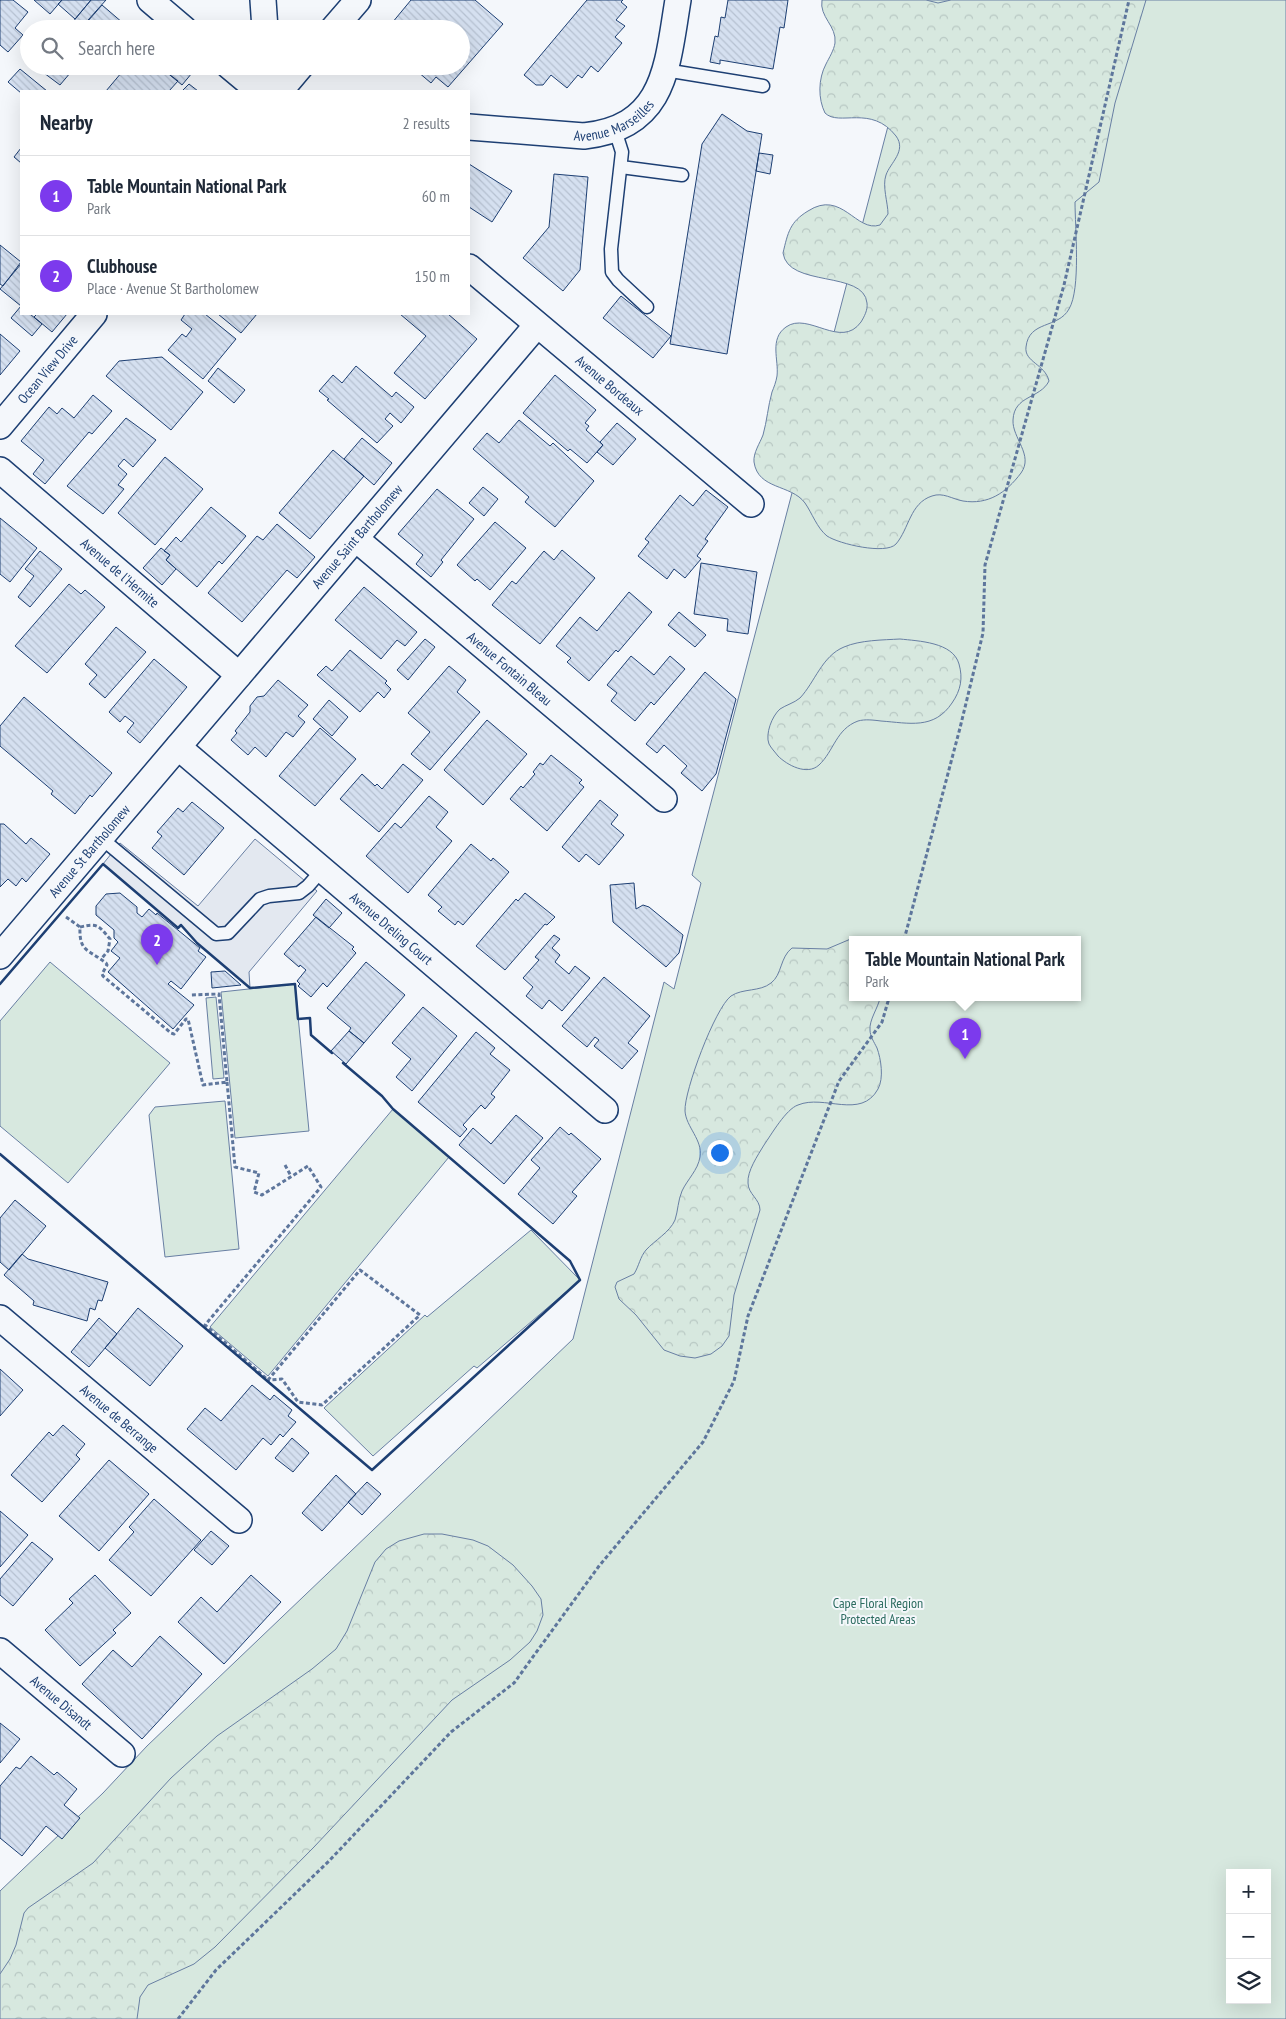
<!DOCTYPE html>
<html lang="en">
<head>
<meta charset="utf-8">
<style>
  body { margin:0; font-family:"PT Sans Narrow",sans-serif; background:#f6f6f7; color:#1f2937 }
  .controls { position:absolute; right:15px; bottom:15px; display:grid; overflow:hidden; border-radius:0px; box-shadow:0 5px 20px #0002 }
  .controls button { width:45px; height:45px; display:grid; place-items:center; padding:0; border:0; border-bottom:1px solid #e0e1e3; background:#fff; color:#1f2937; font:25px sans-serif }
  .you { position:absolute; left:719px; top:1152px; width:18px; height:18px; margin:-12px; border:4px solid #fff; border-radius:50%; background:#1a73e8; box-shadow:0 0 0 8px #1a73e833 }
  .badge { display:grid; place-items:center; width:32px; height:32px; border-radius:50%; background:#7c3aed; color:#fff; font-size:16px; font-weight:700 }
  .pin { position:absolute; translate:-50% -41px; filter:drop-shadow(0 1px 2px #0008) }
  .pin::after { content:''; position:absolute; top:26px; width:18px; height:15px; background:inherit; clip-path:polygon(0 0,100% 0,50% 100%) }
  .popup { position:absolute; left:849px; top:936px; width:232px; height:65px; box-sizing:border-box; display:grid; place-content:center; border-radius:0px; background:#fff; filter:drop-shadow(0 1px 4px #0005); font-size:16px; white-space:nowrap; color:#747a83 }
  .popup b { font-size:19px; color:#1f2937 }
  .popup::after { content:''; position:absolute; left:50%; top:100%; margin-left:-10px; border:10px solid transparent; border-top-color:#fff }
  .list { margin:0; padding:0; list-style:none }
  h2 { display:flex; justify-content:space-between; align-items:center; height:65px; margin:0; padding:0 20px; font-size:21px }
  h2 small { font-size:16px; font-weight:400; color:#747a83 }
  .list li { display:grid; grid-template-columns:32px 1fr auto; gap:15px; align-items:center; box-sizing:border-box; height:80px; padding:0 20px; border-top:1px solid #e0e1e3 }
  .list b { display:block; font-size:19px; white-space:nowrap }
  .list p { margin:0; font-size:16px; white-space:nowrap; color:#747a83 }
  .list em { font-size:16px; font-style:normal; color:#747a83 }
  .icon { flex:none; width:28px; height:28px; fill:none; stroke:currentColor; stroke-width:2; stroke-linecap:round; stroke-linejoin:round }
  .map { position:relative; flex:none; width:1286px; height:2019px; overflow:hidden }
  .search { position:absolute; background:#fff; box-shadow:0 5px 20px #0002; left:20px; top:20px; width:450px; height:55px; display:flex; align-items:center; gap:12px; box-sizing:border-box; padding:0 18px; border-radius:28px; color:#747a83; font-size:19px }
  .panel { position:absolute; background:#fff; box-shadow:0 5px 20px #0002; left:20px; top:90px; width:450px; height:225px; border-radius:0px }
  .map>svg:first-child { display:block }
  .green { fill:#d7e8df; stroke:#687fa3; fill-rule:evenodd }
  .forest { fill:url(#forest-crowns); stroke:#687fa3 }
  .parking { fill:#e3e8f0; stroke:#687fa3 }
  .building { fill:url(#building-back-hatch); stroke:#1d3f73 }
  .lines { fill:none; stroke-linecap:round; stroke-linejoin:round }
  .service-casing { stroke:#1d3f73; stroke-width:15 }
  .minor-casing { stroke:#1d3f73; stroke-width:28 }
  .path { stroke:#5e769c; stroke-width:3; stroke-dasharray:4 2.5; stroke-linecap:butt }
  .service { stroke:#f4f7fb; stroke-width:12 }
  .minor { stroke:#f4f7fb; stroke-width:25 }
  .wall { stroke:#1d3f73; stroke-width:2.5 }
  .labels { text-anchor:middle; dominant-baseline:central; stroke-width:4; stroke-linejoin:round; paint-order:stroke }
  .street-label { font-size:14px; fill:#1d3f73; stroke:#f4f7fb }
  .park-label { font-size:14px; fill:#2c6c60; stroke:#f4f7fb }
</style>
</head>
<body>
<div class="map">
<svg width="1286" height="2019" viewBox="0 0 1286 2019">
  <defs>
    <pattern id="forest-crowns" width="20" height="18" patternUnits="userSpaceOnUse" patternTransform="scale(1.25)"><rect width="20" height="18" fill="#d7e8df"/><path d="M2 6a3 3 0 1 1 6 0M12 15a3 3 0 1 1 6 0" fill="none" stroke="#b8c8c3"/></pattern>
    <pattern id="building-back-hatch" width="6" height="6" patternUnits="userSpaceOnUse" patternTransform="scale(1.25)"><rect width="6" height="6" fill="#d5e0f0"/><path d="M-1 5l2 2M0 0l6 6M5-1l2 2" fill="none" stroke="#b6c1d1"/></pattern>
  </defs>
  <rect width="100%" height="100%" fill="#f4f7fb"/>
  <!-- green -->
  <path class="green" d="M921,0h365v2019h-1286v-128l103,-98 44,-47 426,-407 91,-357 10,7 27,-106 -9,-8zM852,940h226v58h-226zM1230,1873h37v127h-37z
    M50,962l120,101 -102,120 -68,-57v-105z
    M295,984l14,147 -74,7 -14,-146z
    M216,997l8,81 -11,1 -7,-81z
    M225,1101l14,148 -74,8 -16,-142 6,-8z
    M393,1109l56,48 -181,219 -58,-49z
    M531,1230l49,50 -103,88 -3,-2 -101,90 -49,-48 101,-93 2,2z"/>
  <!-- forest -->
  <path class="forest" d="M822,0h104l12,3 13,-3h195l-31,103 -16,79 -24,20c0,25 6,87 -6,107 -11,20 -40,11 -43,38 -2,15 19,17 23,34 -9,18 -35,14 -36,39 -1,18 21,35 8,53 -15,20 -33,32 -58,28 -11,-2 -20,-9 -31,-5 -22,7 -23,33 -36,48 -10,11 -57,0 -69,-8 -10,-8 -15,-23 -22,-33 -14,-19 -47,-13 -51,-41 -1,-9 6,-19 9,-27 4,-14 5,-29 9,-43 2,-5 4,-10 5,-16 2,-16 -8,-37 9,-49 22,-16 55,23 75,-5 3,-5 7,-12 6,-19 -3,-33 -79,-15 -84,-50 5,-21 7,-31 25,-42 34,-22 48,22 72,14l8,-11c0,-11 -6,-28 -2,-39 4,-12 21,-24 10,-39 -25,-32 -57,-9 -71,-23 -7,-14 -7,-34 1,-49 3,-6 8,-14 9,-21 2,-17 -16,-26 -13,-43z
    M900,639c18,2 53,3 59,25 4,14 2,26 -7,39 -18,27 -43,20 -71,18 -8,-1 -16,-2 -23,0 -22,8 -24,30 -39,44 -12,11 -32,0 -41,-9 -3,-4 -7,-8 -9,-12 -4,-10 3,-28 11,-35 6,-4 14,-6 20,-11 15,-16 22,-42 44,-51 16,-7 39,-7 56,-8z
    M853,938l15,2h-16v58h28c-2,10 -11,22 -10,32 0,6 4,12 7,18 4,11 7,30 1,41 -17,31 -54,5 -80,16 -12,4 -27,30 -34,40 -6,10 -17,26 -16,38 0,11 12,16 12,27l-26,85 -5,41 -7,10 -11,8 -16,4 -15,-2 -16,-6 -28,-35 -17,-16 -4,-12 2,-5 17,-8c5,-8 6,-17 12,-24 8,-9 24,-18 29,-30 3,-9 3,-20 7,-29 5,-11 16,-21 18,-34 3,-17 -14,-30 -15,-46 -1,-20 30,-103 46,-115 12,-8 29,-4 40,-13 11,-8 9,-26 21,-35l35,1z
    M424,1534h18l31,6 15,6 25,19 19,21 9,13 2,16 -6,16 -7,11 -20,18 -58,40 -138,147 -99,100 -21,17 -46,21 -8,12 -3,22h-137v-45l10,-15 6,-14 8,-32 4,-5 65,-45 78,-85 46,-42 95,-67 24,-20 11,-18 28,-69 11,-13 13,-8z"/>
  <!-- parking -->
  <path class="parking" d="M255,839l62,52 -68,81 1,16 -53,-45 -16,-17 -3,2 -75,-64 17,-21 78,63z"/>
  <!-- building -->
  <path class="building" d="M0,0h13l15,12 -13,16 8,7 -15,17 -8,-7z
    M34,0h28l-12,14z
    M62,0h29l-16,19 -17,-15z
    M91,0h15l-26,29 -8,-6z
    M411,0h64l28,24 -55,63 -12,-10 -5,6 -20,-17h50v-37h-74z
    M587,0h36l-2,2 6,5 -11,13 9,6 -10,11 7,6 -24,29 -7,-6 -9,12 -4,-3 -11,13 -16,-13 -8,10h-7l-12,-10z
    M728,0h60l-4,28 -4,-1 -7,42 -53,-9v4l-10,-2 5,-26 3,1 3,-20 4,1z
    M102,5l28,24h-49z
    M50,66h26l-16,19 -16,-12z
    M100,66h13l-5,7z
    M127,66h41l-3,5 13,10 -9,10h-63z
    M168,66h28l1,1 -15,18 -17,-14z
    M20,69l27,22h-26v2l-13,-11z
    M189,84l9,7h-16z
    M722,114l25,17 15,3 -35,220 -57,-10 32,-200z
    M21,148v15l-7,-6z
    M759,153l14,2 -3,19 -14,-3z
    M469,164l43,27 -20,31 -23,-15z
    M554,174l34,3 -8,93 -17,21 -40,-33 26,-31z
    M0,245l21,17 -18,24 -3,-2z
    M21,264v42l-21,-17z
    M621,296l50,40 -18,22 -50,-40z
    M21,306v8h9l12,10 -10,12 -21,-18z
    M37,314h30l-15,18 -18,-15z
    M185,314h20l31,25 -33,40 -35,-29 14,-16 4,3 6,-8 -11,-9z
    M218,314h39l-16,19z
    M400,314h48l29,25 -52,60 -31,-26 32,-37z
    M0,334l20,17 -20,24z
    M162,357l41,35 -32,38 -65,-54 13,-15z
    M356,366l36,31 4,-5 18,15 -13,16 -11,-10 -5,6 8,7 -16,17 -50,-43 2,-1 -10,-8 14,-16 9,8z
    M218,368l27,22 -11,13 -26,-22z
    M555,375l41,35 -11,13 4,3 -3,4 17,15 -16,18 -17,-14 -2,2 -45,-38z
    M93,395l19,16 -20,23 -3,-2 -44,52 -12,-10 11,-14 -23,-19 28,-34 8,7 5,-6 12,10z
    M126,418l30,22 -23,27 -9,-8 -6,7 9,8 -9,11 6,4 -21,25 -36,-28z
    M519,420l31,26 3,-3 41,38 -39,46 -30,-25 4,-5 -56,-48 14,-16 12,10z
    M617,423l19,16 -23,26 -16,-13 6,-7 -3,-3z
    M362,438l30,25 -18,22 -30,-26z
    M333,450l31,26 -54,63 -31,-26z
    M165,457l38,32 -48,56 -37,-32z
    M483,487l15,12 -14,17 -15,-13z
    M437,489l37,30 -33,41 2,2 -12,15 -15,-13 7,-9 -25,-21z
    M706,490l22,17 -23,32 3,2 -11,15 4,3 -16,19 -11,-9 -7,10 -29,-23 11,-14 -4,-3 35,-44 13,11z
    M211,507l35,29 -24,28 -3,-3 -22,26 -31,-27 4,-5 -6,-4 12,-14 5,5z
    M0,518l37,30 -27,34 -10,-8z
    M495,522l31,26 -36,42 -13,-11 -2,2 -18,-16z
    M277,524l38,33 -18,21 -10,-8 -45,52 -34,-29 49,-57 6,4z
    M161,548l9,7 -4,5 10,9 -14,16 -19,-17z
    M562,550l33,28 -55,66 -48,-39 20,-24 4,3 28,-33 10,9z
    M40,551l22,18 -32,38 -12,-10 16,-21 -9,-7z
    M701,563l56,9 -9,62 -21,-3 1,-12 -34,-5z
    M69,584l12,10 4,-4 20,17 -58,66 -32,-27z
    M364,587l53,45 -12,14 -8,-6 -16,19 -46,-39z
    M629,592l23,20 -34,40 -2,-2 -27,31 -22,-19 4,-4 -15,-12 24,-29 17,14z
    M679,612l27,23 -11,12 -27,-22z
    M116,627l30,25 -41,46 -16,-14 8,-9 -12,-11z
    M425,639l10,8 -27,33 -11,-10z
    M350,650l37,31 -2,2 6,6 -7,9 -6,-6 -18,20 -43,-37 9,-9 6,5z
    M631,656l23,19 16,-19 15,13 -31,36 -3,-3 -16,19 -24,-20 6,-8 -10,-8z
    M154,659l33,28 -47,56 -13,-11 7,-9 -9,-7 -5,6 -11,-10z
    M449,666l17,14 -9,12 23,20 -50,58 -19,-16 19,-22 -22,-19z
    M705,672l31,27 -20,75 -14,17 -21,-18 6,-7 -23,-21 -7,8 -11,-9z
    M278,680l30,25 -10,11 7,6 -12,15 -7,-5 -20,25 -11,-10 -7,8 -17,-15 6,-7 -2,-2 15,-19v-6l7,-9 7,-1z
    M24,697l88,76 -20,24 -2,-2 -15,19 -24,-20 2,-3 -53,-45v-20z
    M329,700l19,17 -16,19 -19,-17z
    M487,720l40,34 -44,51 -39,-35z
    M320,728l36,31 -41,47 -36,-30z
    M551,755l31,25 -3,3 5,4 -37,44 -37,-32 11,-13 2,2 12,-14 -2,-2 7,-9 3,2z
    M403,764l20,16 -44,52 -39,-33 22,-25 13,12 2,-2 5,5z
    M429,796l19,16 -12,15 16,14 -44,52 -42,-37 29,-33 6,5z
    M600,800l18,15 -7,9 13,11 -25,30 -13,-11 -7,8 -17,-15z
    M192,802l32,26 -40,47 -32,-27 10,-12 -5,-4 21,-24 5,4z
    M0,824h4l22,20 5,-6 19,16 -24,28 -4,-4 -6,8 -8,-7 -8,8z
    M471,844l20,17 2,-3 16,14 -46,53 -5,-4 -3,4 -17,-14 4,-4 -14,-12z
    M634,883l2,26 7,-4 6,2 34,28 -4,18 -13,14 -53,-45 -3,-37z
    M120,893l17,14v6l5,4 7,-8 7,6 1,-2 43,35 -2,3 8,6 -25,32 -10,-8 -3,3 26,21 -21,24 -65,-57 12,-14 -9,-7 7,-9 -4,-4v-8l-18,-15v-9l10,-12z
    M525,893l30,24 -8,8 -2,-1 -40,46 -29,-24 40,-47 2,2z
    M326,899l16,14 -13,15 -16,-13z
    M316,917l38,30 -2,2 4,4 -29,34 -4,-4 -12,14 -13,-11 2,-2 -3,-3 9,-11 -6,-5 -1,2 -15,-13z
    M554,935l6,4 -8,9 8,7 -5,7 14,12 6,-8 15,12 -28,33 -13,-11 -7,9 -16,-13 7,-9 -10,-9 16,-18 -4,-3z
    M366,962l39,33 -41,48 -15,-12 2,-3 -24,-20z
    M225,971l16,14 -29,3 -1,-16z
    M604,977l46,39 -22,27 10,8 -16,18 -28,-23 5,-6 -4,-3 -8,10 -25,-21z
    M423,1007l34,29 -45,55 -16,-14 15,-18 -19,-16z
    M349,1031l15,12 -18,21 -15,-13z
    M476,1032l19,16 -5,6 20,16 -19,24 4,3 -10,12 -4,-4 -18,20 4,4 -7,8 -42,-35z
    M516,1115l27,23 -39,46 -45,-39 14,-17 18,16z
    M560,1127l9,8 2,-2 30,26 -29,33 5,4 -24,28 -35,-30 22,-26 -9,-8z
    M15,1200l31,26 -37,44 -9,-8v-44z
    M22,1254l6,5 80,23 -6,19 -4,-1 -3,10 -5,-2 -3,13 -54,-16 1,-4 -30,-26z
    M138,1308l45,38 -33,40 -45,-38z
    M99,1318l18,16 -28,33 -18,-15z
    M0,1369l23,21 -23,26z
    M252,1385l18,15 4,-5 18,15 -4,6 8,6 -13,15 -3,-3 -9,11 -8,-7 -27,32 -49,-41 18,-21 16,13z
    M63,1425l22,19 -9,11 4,4 -38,43 -31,-27 38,-43 4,4z
    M292,1438l17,15 -16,19 -18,-14z
    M109,1460l40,34 -50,57 -40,-35z
    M336,1475l20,19 -34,37 -20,-18z
    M367,1482l14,12 -19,21 -14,-13z
    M154,1499l47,41 -50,56 -42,-36 25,-28 -5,-5z
    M0,1511l28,24 -28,32z
    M211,1531l18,15 -17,19 -18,-15z
    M32,1542l21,17 -40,47 -13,-11v-16z
    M95,1575l36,38 -18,17 3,3 -36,33 -35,-36 28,-27 -4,-4z
    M251,1575l30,27 -57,62 -46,-42 23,-25 16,15z
    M160,1636l42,38 -60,65 -60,-55 31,-34 19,17z
    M0,1723l20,16 -20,24z
    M31,1756l23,19 3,-3 20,17 -13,16 16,13 -18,21 -16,-13 -24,30 -22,-18v-52l16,-19 4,2z"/>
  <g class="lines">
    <!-- service casing -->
    <g class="service-casing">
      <path id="service" d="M665,70l98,16
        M615,130l7,22 -11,97 1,23 6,8 29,27
        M621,167l61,8
        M101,838l115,96 12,-1 32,-34 9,-3 30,-3 9,-7 14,-16"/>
    </g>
    <!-- minor casing -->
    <g class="minor-casing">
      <g id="minor">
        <path d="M150,0l34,29"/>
        <path d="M263,0l2,29"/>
        <path d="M333,29l25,-29"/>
        <path d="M229,66l30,25"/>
        <path d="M268,66l2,25"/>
        <path d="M280,91l21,-25"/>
        <path id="s1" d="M469,127l115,9c82,-9 83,-70 94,-136"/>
        <path id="s2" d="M469,267l282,237"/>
        <path id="s3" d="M0,426l94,-112"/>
        <path id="s4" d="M0,470l239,205"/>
        <path id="s5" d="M356,539l308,260"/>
        <path id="s6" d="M178,747l427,363"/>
        <path id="s7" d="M0,956l537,-631"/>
        <path id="s8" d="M0,1318l239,202"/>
        <path id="s9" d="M0,1651l122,103"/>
      </g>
    </g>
    <!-- path -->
    <path class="path" d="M66,917l14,10c-1,25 8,22 26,36l1,2 -5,9 1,2 68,57 3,1 12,-15h2l15,66 24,-3 -8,-88 -29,1
      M80,927c18,-4 18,-2 30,12l-2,12 -7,8
      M904,940l56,-212 23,-95 2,-68 79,-280 65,-285
      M227,1082l8,85 24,6 -5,19 8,3 46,-29 13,21 -116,138 63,55 92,-110 60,45 -98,90 -24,-3 -16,-23 -14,1
      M285,1165l6,11
      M178,2019l38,-49 113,-109 122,-129 63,-49 85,-117 104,-124 31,-61 14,-65 91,-235 43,-59 7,-24"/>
    <!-- service -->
    <use href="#service" class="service"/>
    <!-- minor -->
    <use href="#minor" class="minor"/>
    <!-- wall -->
    <path class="wall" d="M0,984l103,-120 75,64 3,-3 16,18 53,45 45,-4 3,35 12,-1 1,17 21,18
      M0,1154l372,316 208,-190 -10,-19 -177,-152 -11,-13 -39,-33"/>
  </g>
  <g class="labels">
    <!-- street labels -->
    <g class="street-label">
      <text stroke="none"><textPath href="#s1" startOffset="149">Avenue Marseilles</textPath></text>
      <text stroke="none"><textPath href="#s3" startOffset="74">Ocean View Drive</textPath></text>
      <text stroke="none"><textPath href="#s2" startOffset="184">Avenue Bordeaux</textPath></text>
      <text stroke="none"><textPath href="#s7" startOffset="551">Avenue Saint Bartholomew</textPath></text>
      <text stroke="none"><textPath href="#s4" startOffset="158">Avenue de l'Hermite</textPath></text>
      <text stroke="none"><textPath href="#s5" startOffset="201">Avenue Fontain Bleau</textPath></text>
      <text stroke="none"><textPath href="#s7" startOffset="138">Avenue St Bartholomew</textPath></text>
      <text stroke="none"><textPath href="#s6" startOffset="280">Avenue Dreling Court</textPath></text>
      <text stroke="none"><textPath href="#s8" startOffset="156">Avenue de Berrange</textPath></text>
      <text stroke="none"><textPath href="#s9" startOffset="80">Avenue Disandt</textPath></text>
    </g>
    <!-- park labels -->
    <g class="park-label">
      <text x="878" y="1603">Cape Floral Region<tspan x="878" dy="16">Protected Areas</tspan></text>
    </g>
  </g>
</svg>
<div class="controls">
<button>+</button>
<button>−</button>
<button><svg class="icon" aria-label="layers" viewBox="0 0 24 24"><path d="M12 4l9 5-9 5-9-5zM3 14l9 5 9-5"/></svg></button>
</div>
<div class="you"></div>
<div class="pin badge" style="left:965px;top:1059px">1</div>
<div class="popup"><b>Table Mountain National Park</b>Park</div>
<div class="pin badge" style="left:157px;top:965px">2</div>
<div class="search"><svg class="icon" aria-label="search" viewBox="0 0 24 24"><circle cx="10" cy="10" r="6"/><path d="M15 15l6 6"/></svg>Search here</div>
<section class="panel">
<h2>Nearby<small>2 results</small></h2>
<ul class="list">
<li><span class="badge">1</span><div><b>Table Mountain National Park</b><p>Park</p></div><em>60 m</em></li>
<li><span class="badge">2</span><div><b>Clubhouse</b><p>Place · Avenue St Bartholomew</p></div><em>150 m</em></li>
</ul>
</section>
</div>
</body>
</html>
